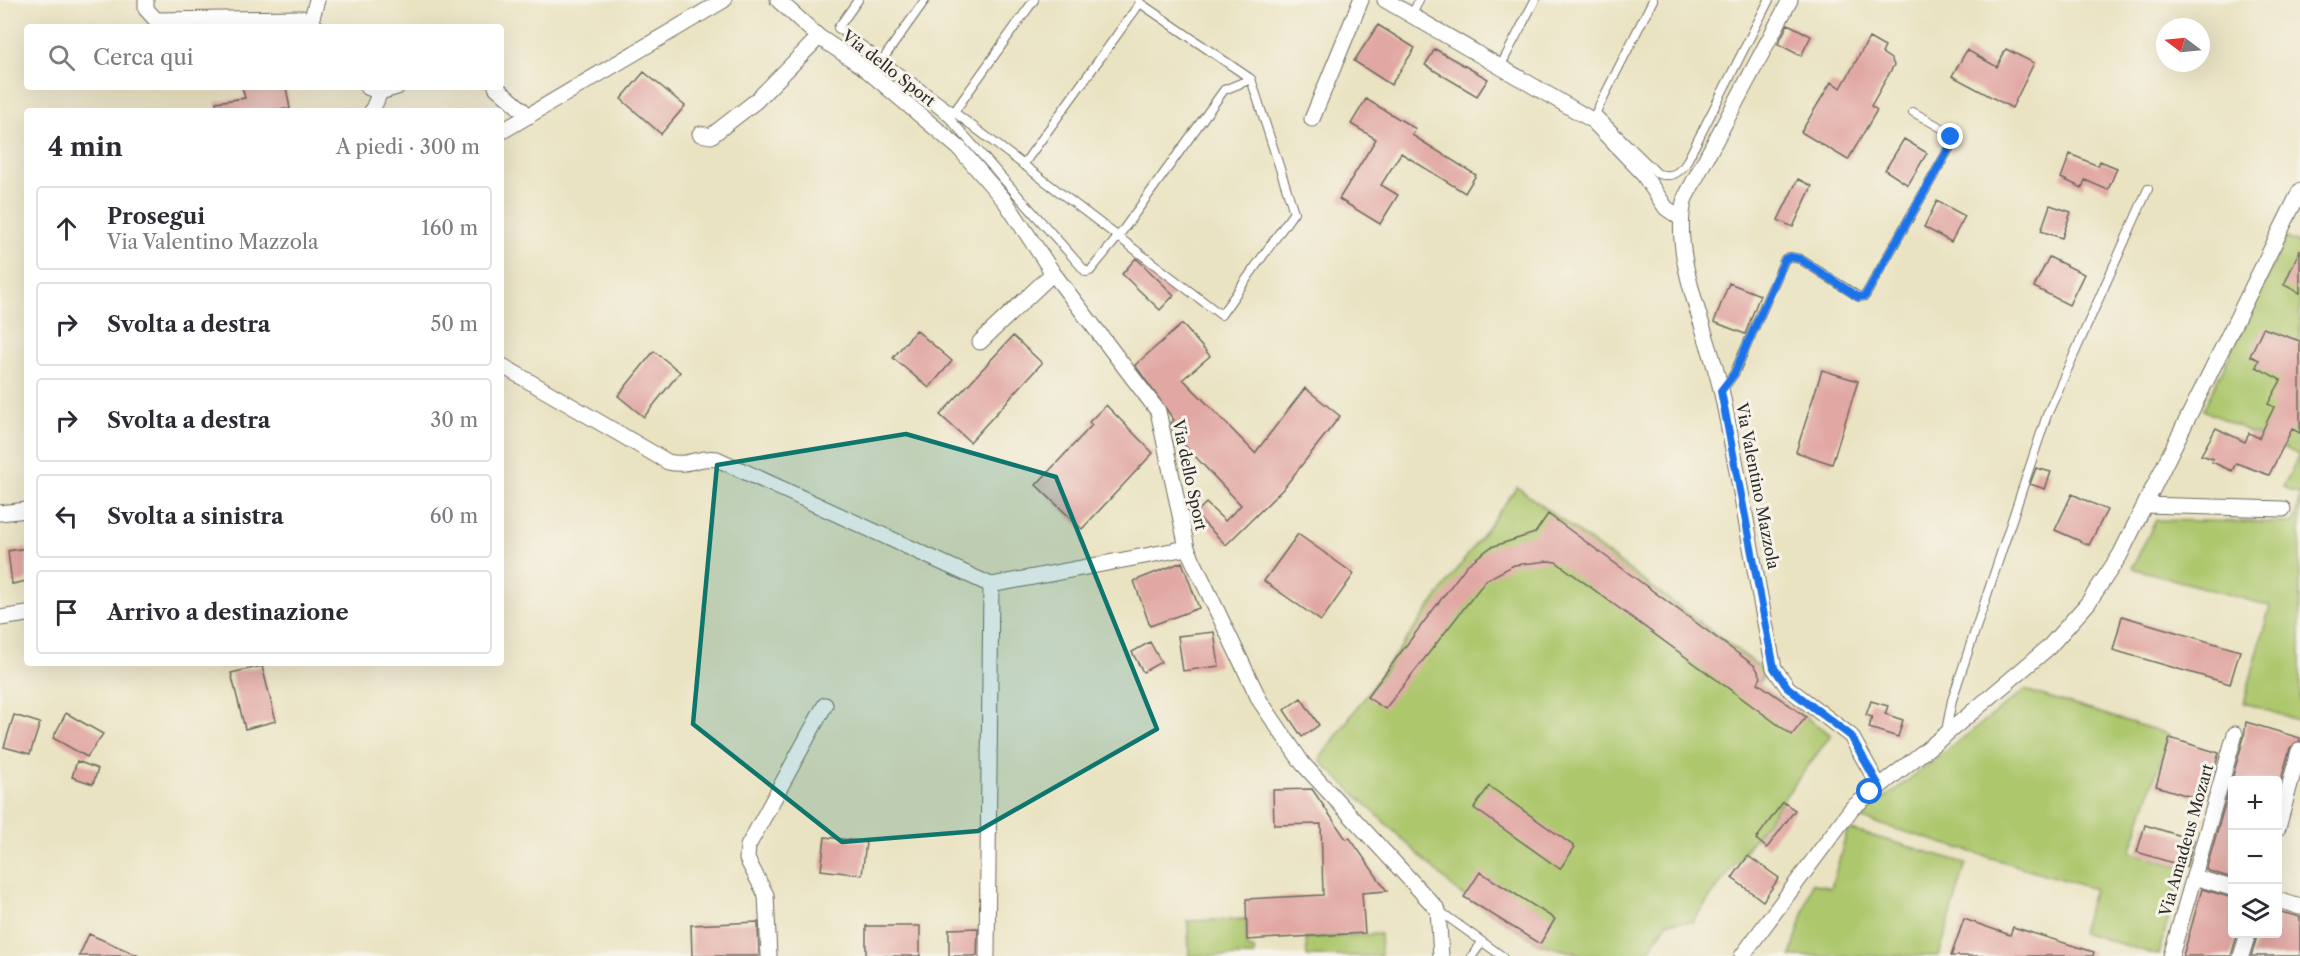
<!DOCTYPE html>
<html lang="it">
<head>
<meta charset="utf-8">
<style>
  body { margin:0; font-family:"Libre Caslon Text",serif; background:#f2f2f3; color:#2b2b33 }
  .controls { position:absolute; right:18px; bottom:18px; display:grid; overflow:hidden; border-radius:6px; box-shadow:0 6px 24px #0002 }
  .controls button { width:54px; height:54px; display:grid; place-items:center; padding:0; border:0; border-bottom:2px solid #e1e1e2; background:#fff; color:#2b2b33; font:30px sans-serif }
  .compass { position:absolute; left:2156px; top:18px; width:54px; height:54px; border-radius:50%; background:#fff; box-shadow:0 6px 24px #0002; rotate:286deg }
  .stop { position:absolute; width:18px; height:18px; margin:-14px; border:4px solid #1a73e8; border-radius:50%; background:#fff }
  .stop.end { background:#1a73e8; border-color:#fff; box-shadow:0 2px 6px #0008 }
  .list { margin:0; padding:0; list-style:none }
  h2 { display:flex; justify-content:space-between; align-items:center; height:78px; margin:0; padding:0 24px; font-size:26px }
  h2 small { font-size:20px; font-weight:400; color:#7c7c81 }
  .list li { display:grid; grid-template-columns:39px 1fr auto; gap:18px; align-items:center; box-sizing:border-box; height:84px; margin:0 12px 12px; padding:0 12px; border:2px solid #e1e1e2; border-radius:6px }
  .list b { display:block; font-size:22px; white-space:nowrap }
  .list p { margin:0; font-size:20px; white-space:nowrap; color:#7c7c81 }
  .list em { font-size:20px; font-style:normal; color:#7c7c81 }
  .icon { flex:none; width:33px; height:33px; fill:none; stroke:currentColor; stroke-width:2; stroke-linecap:round; stroke-linejoin:round }
  .map { position:relative; flex:none; width:2300px; height:956px; overflow:hidden }
  .search { position:absolute; background:#fff; box-shadow:0 6px 24px #0002; left:24px; top:24px; width:480px; height:66px; display:flex; align-items:center; gap:15px; box-sizing:border-box; padding:0 21px; border-radius:6px; color:#7c7c81; font-size:22px }
  .panel { position:absolute; background:#fff; box-shadow:0 6px 24px #0002; left:24px; top:108px; width:480px; height:558px; border-radius:6px }
  .map>svg:first-child { display:block }
  .green { fill:#adc76d; stroke:#6c794c; stroke-width:1.5 }
  .building { fill:#e1a7a3 }
  .lines { fill:none; stroke-linecap:round; stroke-linejoin:round }
  .lane-casing { stroke:#6e6b60; stroke-width:10 }
  .street-casing { stroke:#6e6b60; stroke-width:17 }
  .lane { stroke:#fff; stroke-width:8 }
  .street { stroke:#fff; stroke-width:15 }
  .route { stroke:#1a73e8; stroke-width:8 }
  .marked { fill:#0f766e; fill-opacity:0.2; stroke:#0f766e; stroke-width:4.5; stroke-linejoin:round }
  .labels { text-anchor:middle; dominant-baseline:central; stroke-width:6; stroke-linejoin:round; paint-order:stroke }
  .street-label { font-size:16px; fill:#2b2b2b; stroke:#f7f3e8 }
</style>
</head>
<body>
<div class="map">
<svg width="2300" height="956" viewBox="0 0 2300 956">
  <rect width="100%" height="100%" fill="#f7f3e8"/>
  <filter id="ink" filterUnits="userSpaceOnUse"><feTurbulence type="fractalNoise" baseFrequency=".0167" numOctaves="2"/><feDisplacementMap in="SourceGraphic" scale="12" xChannelSelector="R" yChannelSelector="G"/><feConvolveMatrix kernelMatrix="1 2 1 2 8 2 1 2 1" color-interpolation-filters="sRGB"/></filter>
  <filter id="wash" filterUnits="userSpaceOnUse"><feTurbulence type="fractalNoise" baseFrequency=".008" numOctaves="4" result="noise"/><feDisplacementMap in="SourceGraphic" scale="24" xChannelSelector="R" yChannelSelector="G"/><feGaussianBlur stdDeviation="1.35" result="paint"/><feColorMatrix in="noise" values="0 0 0 0 0 0 0 0 0 0 0 0 0 0 0 0 0 1.4 0 .05"/><feComposite in="paint" operator="in"/></filter>
  <g filter="url(#wash)">
    <rect width="100%" height="100%" fill="#eae3c2"/>
    <!-- green -->
    <path class="green" d="M2286,238l14,6v251l-17,-8 16,-32 -96,-45z
      M1517,487l243,180 3,10 -5,7 73,51 -139,187h-24l-23,34h-57l-48,-12 -81,-51 -140,-133z
      M2300,497v224l-56,-18 26,-97 -138,-38 24,-48 138,3z
      M2025,690l144,44 -39,118 53,16 -25,87 -77,-23 13,-43 -235,-71z
      M1848,829l118,34 -27,93h-148l21,-73 19,5z
      M1246,919l1,29 7,1v7h-65l-1,-35z
      M1380,934l1,22h-74l-1,-18z"/>
    <g id="blocks">
      <!-- building -->
      <path class="building" d="M1788,24l23,12 -10,20 -23,-12z
        M1378,25l37,23 -24,37 -37,-24z
        M1869,38l16,9 -3,6 9,6 3,6 -23,41 6,4 -29,50 -47,-28 30,-50 10,6z
        M1435,49l53,30 -11,17 -52,-31z
        M2006,49l28,14 -22,45 -60,-32 15,-26 30,17z
        M644,72l41,34 -24,28 -40,-35z
        M242,87h44l4,22 -73,2 -1,-9 29,-4z
        M1366,99l50,30 -4,6 64,40 -11,18 -64,-40 -20,32 17,10 -18,29 -41,-25 37,-60 -25,-15z
        M1904,139l23,14 -19,32 -23,-15z
        M2070,154l28,12 2,-5 17,7 -9,22 -23,-10 -3,8 -21,-10z
        M1798,179l14,7 -19,41 -15,-7z
        M1937,201l28,15 -14,26 -27,-15z
        M2050,205l21,7 -9,26 -21,-7z
        M2300,249v44l-16,-8z
        M2049,257l35,17 -15,31 -35,-18z
        M1136,258l38,37 -14,15 -38,-36z
        M1729,283l31,12 -15,39 -31,-12z
        M1182,324l28,32 -27,23 72,74 50,-65 35,28 -57,73 -57,56 -31,-31 11,-11 19,18 16,-16 -68,-72 -2,-10 3,-3 -39,-55z
        M2263,328l37,13v92l-8,-4 -23,46 -33,-12 -4,8 -20,-9 1,-3 -12,-4 15,-27 29,14 4,-9 10,5 15,-31 -6,-3 13,-24 -25,-13 3,-7 -9,-4z
        M916,330l36,31 -23,27 -36,-30z
        M1013,336l29,27 -72,79 -30,-27z
        M654,351l26,21 -36,45 -26,-21z
        M1822,370l36,11 -26,83 -36,-12z
        M1106,405l47,48 -71,76 -46,-44 56,-60 -3,-3z
        M2036,468l15,4 -6,17 -15,-5z
        M2072,494l35,16 -18,35 -34,-15z
        M1548,514l207,152 6,11 -3,6 48,34 -14,18 -236,-173 -8,-1 -34,4 -28,15 -101,129 -18,-12 100,-132 24,-18 44,-14z
        M1298,534l56,40 -33,47 -57,-40z
        M27,548v33l-15,3 -4,-33z
        M1182,562l17,46 -49,18 -16,-45z
        M2122,616l118,35 -10,33 -117,-34z
        M1214,632l5,34 -36,5 -5,-35z
        M1150,642l11,20 -18,10 -11,-20z
        M262,666l14,55 -31,8 -14,-56z
        M1301,698l18,27 -17,12 -18,-27z
        M1871,701l17,5 -3,8 18,6 -5,17 -29,-9 3,-11 -6,-2z
        M66,713l37,21 -16,23 -34,-19z
        M14,715l26,8 -10,31 -26,-7z
        M2246,722l54,16v4l-10,6 -9,32h-49v98l-26,-8 38,-133z
        M2170,738l49,15 -14,48 -49,-15z
        M77,761l21,8 -5,15 -21,-7z
        M1489,786l86,61 -15,22 -86,-61z
        M1312,789l34,50 4,-1 37,53 -25,2 3,40 -118,7 -1,-41 77,-4 -2,-71 -47,1 -1,-35z
        M1783,802l12,8 -28,38 -11,-9z
        M2145,825l49,15 -8,27 -49,-15z
        M825,837l41,5 -4,33 -41,-5z
        M1748,856l31,22 -16,23 -31,-23z
        M1480,872l75,47 -15,25 -76,-47z
        M2202,889l30,9v35h6l-7,23h-48z
        M2277,911l23,6v39h-49l7,-23h19z
        M1964,919l46,16 3,-8 81,25 -1,4h-142z
        M758,922l1,34h-67l-1,-31z
        M866,926h54v30h-54z
        M978,928l-1,28h-28v-27z
        M89,934l50,22h-60z"/>
    </g>
  </g>
  <g filter="url(#ink)">
    <use href="#blocks" fill-opacity="0" stroke="#6e6b60" stroke-width="1.5"/>
    <g class="lines">
      <!-- lane casing -->
      <g class="lane-casing">
        <path id="lane" d="M858,0l-20,28 116,84 267,203 73,-103 -43,-133 -111,-76 -1,-3
          M1412,15l7,-15
          M883,59l42,-59
          M1501,65l34,-65
          M892,90l9,-11 49,40 136,153 4,-1 28,-34 106,-147 27,-11
          M954,112l80,-112
          M1596,113l62,61c13,3 18,1 27,-9l84,-165
          M1594,116l59,-116
          M1023,165l117,-162
          M1722,390l12,-16 51,-115 5,-2 10,2 59,38 6,-1 86,-151 -4,-14 -34,-19
          M1946,731l6,-31 95,-285 101,-226
          M1438,910l64,46
          M1472,956l10,-14"/>
      </g>
      <!-- street casing -->
      <g class="street-casing">
        <path id="street" d="M146,0v9l10,11 145,-2 10,3 5,6
          M778,0l41,37 43,29 97,82 46,53 48,72 105,138 29,137 73,153 43,63 135,146 3,46
          M1385,0l207,120 49,51 25,37 13,9
          M1790,0l-105,198c-16,57 25,138 37,196 19,91 33,183 52,274l14,20 63,48 28,50
          M311,21l6,-21
          M367,87l13,5 17,-5
          M496,87l33,29
          M372,111l8,-19
          M1312,119l49,-119
          M501,132l223,-132
          M700,134l11,2 45,-35 63,-64
          M980,342l73,-69
          M501,365l167,97c21,5 29,-6 49,-3l274,126 196,-37
          M2145,505l138,4
          M0,513l27,-3
          M0,618l27,-4
          M2278,828l21,-77
          M2194,877l38,11
          M2278,900l22,7
          M769,956l-3,-61 -19,-36 1,-13 77,-141
          M987,956l4,-371
          M1742,956l110,-148 93,-73 103,-87 40,-45 32,-48 180,-364
          M2171,956l64,-222
          M2241,956l7,-22"/>
      </g>
      <!-- lane -->
      <use href="#lane" class="lane"/>
      <!-- street -->
      <use href="#street" class="street"/>
    </g>
  </g>
  <g class="lines" filter="url(#ink)">
    <!-- route -->
    <path class="route" d="M1870,792l9,-6 -28,-50 -63,-48 -14,-20 -53,-277 13,-17 51,-115 5,-2 10,2 58,38 7,-1 86,-151v-8"/>
  </g>
  <!-- marked area -->
  <path class="marked" d="M906,434l150,43 101,252 -179,102 -136,11 -149,-118 24,-259z"/>
  <g class="labels">
    <!-- street labels -->
    <g class="street-label">
      <text transform="translate(889 68) rotate(38)">Via dello Sport</text>
      <text transform="translate(1190 475) rotate(78)">Via dello Sport</text>
      <text transform="translate(1758 486) rotate(79)">Via Valentino Mazzola</text>
      <text transform="translate(2186 840) rotate(-74)">Via Amadeus Mozart</text>
    </g>
  </g>
</svg>
<div class="controls">
<button>+</button>
<button>−</button>
<button><svg class="icon" aria-label="layers" viewBox="0 0 24 24"><path d="M12 4l9 5-9 5-9-5zM3 14l9 5 9-5"/></svg></button>
</div>
<svg class="compass" viewBox="-18 -18 36 36"><path d="M0-13l5 13h-10z" fill="#e53935"/><path d="M0 13l5-13h-10z" fill="#7c7c81"/></svg>
<div class="stop" style="left:1870px;top:792px"></div>
<div class="stop end" style="left:1951px;top:137px"></div>
<div class="search"><svg class="icon" aria-label="search" viewBox="0 0 24 24"><circle cx="10" cy="10" r="6"/><path d="M15 15l6 6"/></svg>Cerca qui</div>
<section class="panel">
<h2>4 min<small>A piedi · 300 m</small></h2>
<ul class="list">
<li><svg class="icon" aria-label="ahead" viewBox="0 0 24 24"><path d="M12 20V5M6 11l6-6 6 6"/></svg><div><b>Prosegui</b><p>Via Valentino Mazzola</p></div><em>160 m</em></li>
<li><svg class="icon" aria-label="right" viewBox="0 0 24 24"><path d="M7 20v-9h11M14 6l5 5-5 5"/></svg><div><b>Svolta a destra</b></div><em>50 m</em></li>
<li><svg class="icon" aria-label="right" viewBox="0 0 24 24"><path d="M7 20v-9h11M14 6l5 5-5 5"/></svg><div><b>Svolta a destra</b></div><em>30 m</em></li>
<li><svg class="icon" aria-label="left" viewBox="0 0 24 24"><path d="M17 20v-9H6M10 6l-5 5 5 5"/></svg><div><b>Svolta a sinistra</b></div><em>60 m</em></li>
<li><svg class="icon" aria-label="arrive" viewBox="0 0 24 24"><path d="M6 21V4h12l-3 4 3 4H6"/></svg><div><b>Arrivo a destinazione</b></div></li>
</ul>
</section>
</div>
</body>
</html>
